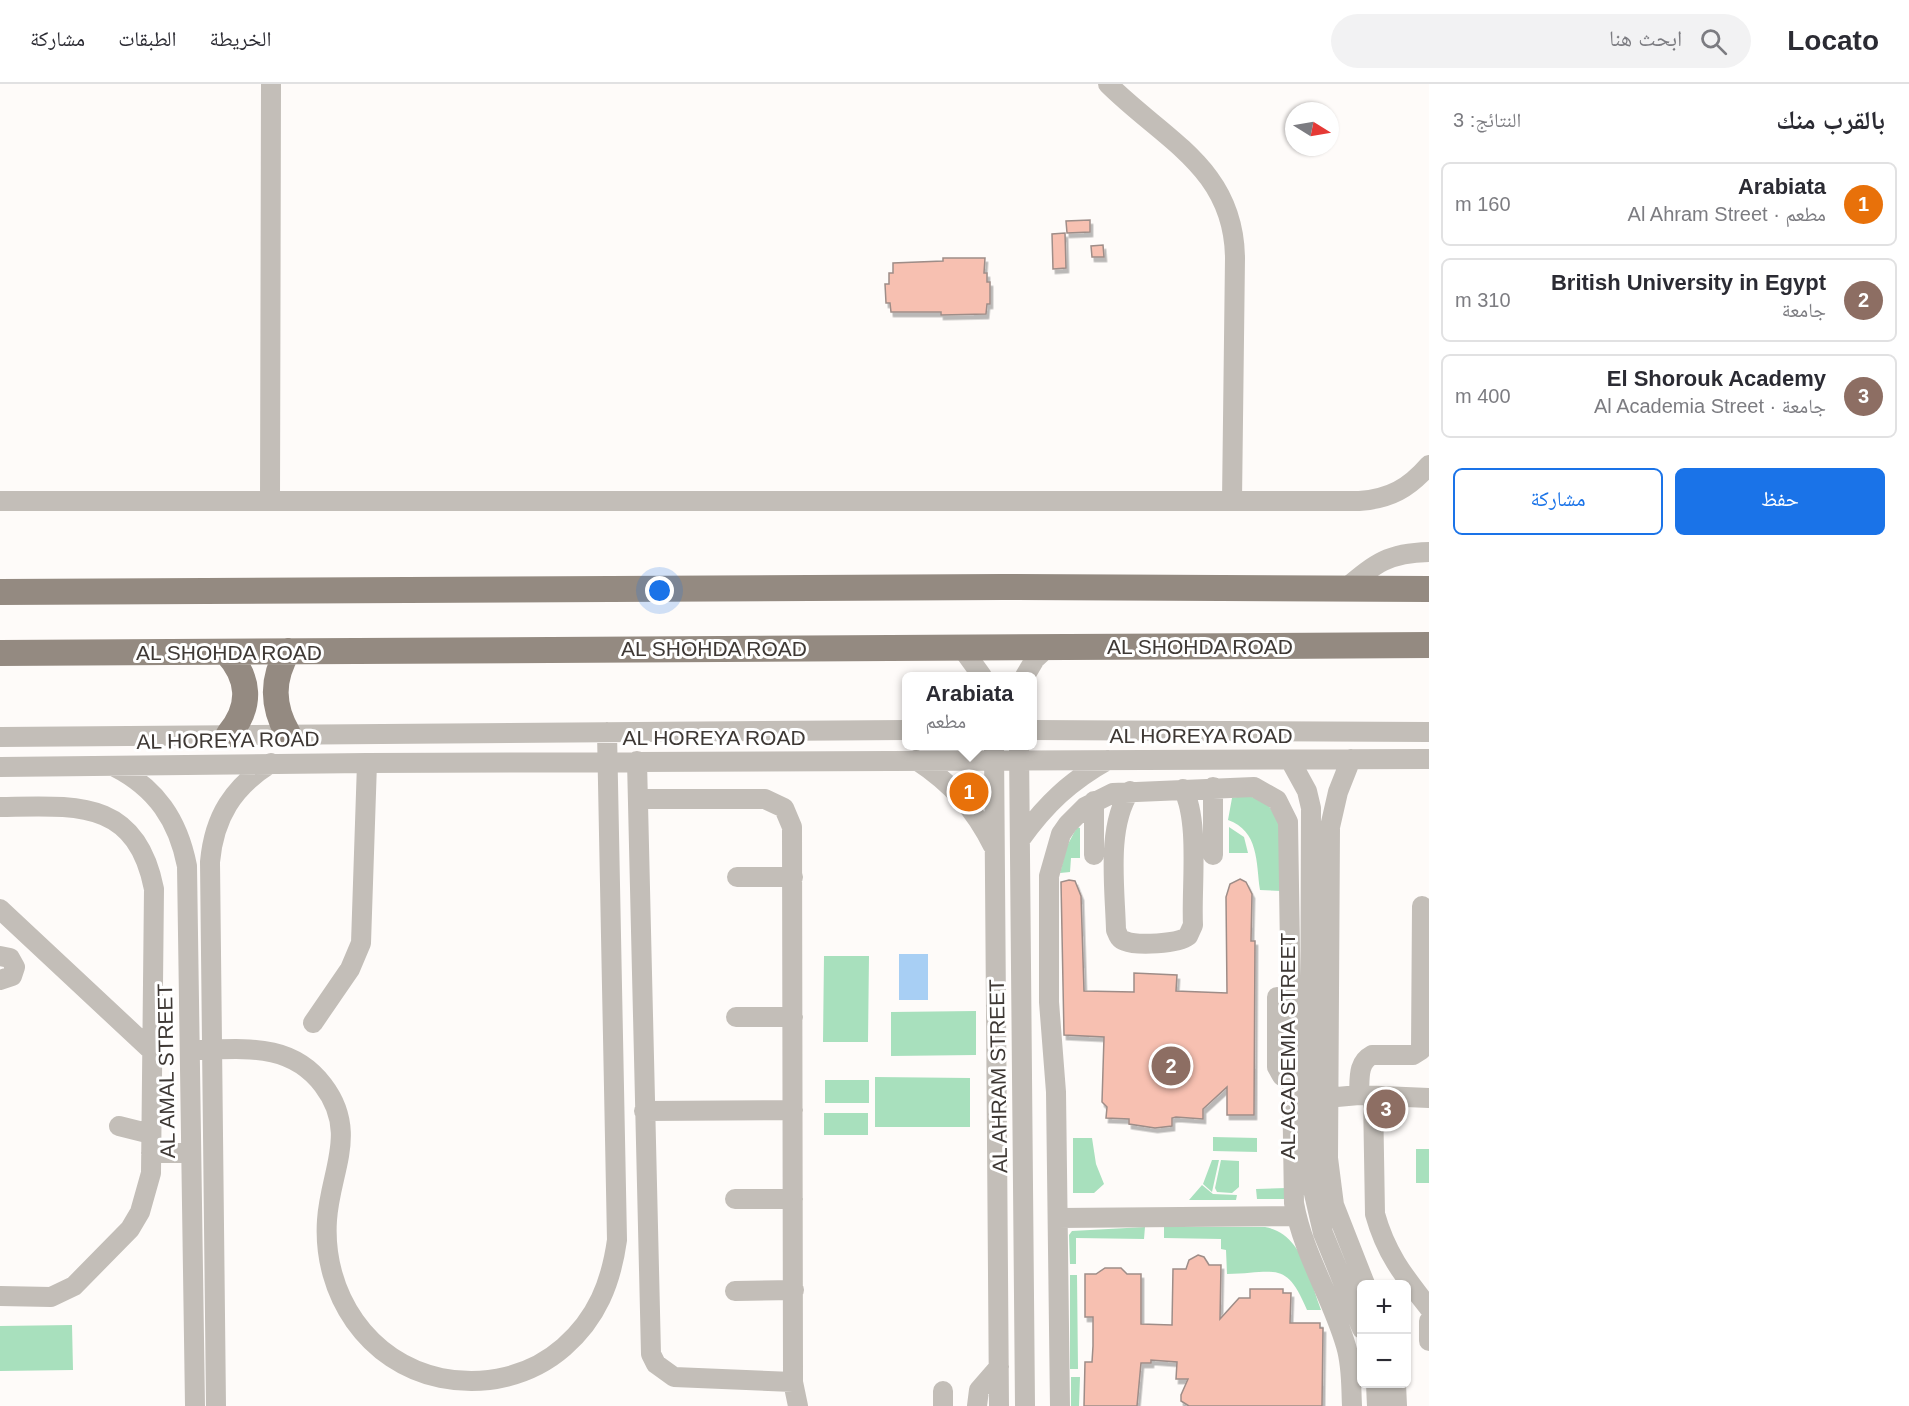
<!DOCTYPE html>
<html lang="ar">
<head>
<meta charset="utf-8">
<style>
  body { margin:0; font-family:Helvetica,"Noto Naskh Arabic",sans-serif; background:#f2f2f3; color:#2b2b33; direction:rtl }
  .controls { position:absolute; right:18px; bottom:18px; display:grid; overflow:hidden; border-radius:9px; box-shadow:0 2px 4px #0004 }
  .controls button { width:54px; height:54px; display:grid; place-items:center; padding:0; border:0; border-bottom:2px solid #e1e1e2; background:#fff; color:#2b2b33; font:30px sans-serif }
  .compass { position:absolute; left:1285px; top:18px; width:54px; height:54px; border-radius:50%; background:#fff; box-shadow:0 2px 4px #0004; rotate:101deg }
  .you { position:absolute; left:660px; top:507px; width:21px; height:21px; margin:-15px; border:4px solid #fff; border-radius:50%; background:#1a73e8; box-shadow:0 0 0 9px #1a73e833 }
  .badge { display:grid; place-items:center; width:39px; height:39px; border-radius:50%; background:#1a73e8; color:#fff; font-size:20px; font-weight:700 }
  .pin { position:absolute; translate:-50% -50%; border:3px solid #fff; box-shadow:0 2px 6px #0006 }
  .popup { position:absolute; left:902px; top:588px; width:135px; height:78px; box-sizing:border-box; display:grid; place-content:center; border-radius:9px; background:#fff; filter:drop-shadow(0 2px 4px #0005); font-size:20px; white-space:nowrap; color:#7c7c81 }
  .popup b { font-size:22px; color:#2b2b33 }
  .popup::after { content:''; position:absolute; left:50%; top:100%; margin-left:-12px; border:12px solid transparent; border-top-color:#fff }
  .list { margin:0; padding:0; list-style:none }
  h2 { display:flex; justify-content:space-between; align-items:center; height:78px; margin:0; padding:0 24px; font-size:26px }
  h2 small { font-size:20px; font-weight:400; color:#7c7c81 }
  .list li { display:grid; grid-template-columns:39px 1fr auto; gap:18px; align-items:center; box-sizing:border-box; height:84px; margin:0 12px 12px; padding:0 12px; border:2px solid #e1e1e2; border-radius:9px }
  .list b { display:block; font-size:22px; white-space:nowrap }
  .list p { margin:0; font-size:20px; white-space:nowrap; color:#7c7c81 }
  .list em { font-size:20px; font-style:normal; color:#7c7c81 }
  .actions { display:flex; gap:12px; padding:18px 24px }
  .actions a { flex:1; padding:14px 0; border:2px solid #1a73e8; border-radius:9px; text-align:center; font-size:21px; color:#1a73e8 }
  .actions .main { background:#1a73e8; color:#fff }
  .icon { flex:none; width:33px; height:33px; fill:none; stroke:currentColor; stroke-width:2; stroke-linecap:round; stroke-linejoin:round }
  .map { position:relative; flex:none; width:1429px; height:1322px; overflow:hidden; direction:ltr }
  header { display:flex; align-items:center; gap:36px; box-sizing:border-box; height:84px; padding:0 30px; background:#fff; border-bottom:2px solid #e1e1e2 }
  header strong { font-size:28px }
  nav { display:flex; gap:33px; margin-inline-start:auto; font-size:21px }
  .search { width:420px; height:54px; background:#f2f2f3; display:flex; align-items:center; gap:15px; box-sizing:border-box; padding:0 21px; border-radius:33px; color:#7c7c81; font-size:22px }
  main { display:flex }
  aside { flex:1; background:#fff }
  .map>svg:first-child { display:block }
  .green { fill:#a8e0bd }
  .water { fill:#a8cff4 }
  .building { fill:#f7c0b1; stroke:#9e8d88; stroke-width:1.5; filter:url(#shadow) }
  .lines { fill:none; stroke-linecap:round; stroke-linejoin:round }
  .minor { stroke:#c3beb8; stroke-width:20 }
  .major { stroke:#948a81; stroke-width:26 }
  .labels { text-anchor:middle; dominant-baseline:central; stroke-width:6; stroke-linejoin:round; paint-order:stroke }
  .street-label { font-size:21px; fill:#3e3834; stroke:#fff }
</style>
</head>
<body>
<header>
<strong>Locato</strong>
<div class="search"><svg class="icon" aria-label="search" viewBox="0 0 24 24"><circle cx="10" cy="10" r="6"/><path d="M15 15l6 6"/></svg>ابحث هنا</div>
<nav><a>الخريطة</a><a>الطبقات</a><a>مشاركة</a></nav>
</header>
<main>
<aside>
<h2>بالقرب منك<small>النتائج: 3</small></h2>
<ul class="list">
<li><span class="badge" style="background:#e8710a">1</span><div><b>Arabiata</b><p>مطعم · Al Ahram Street</p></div><em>160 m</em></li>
<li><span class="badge" style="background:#8d6e63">2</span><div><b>British University in Egypt</b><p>جامعة</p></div><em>310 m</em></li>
<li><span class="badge" style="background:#8d6e63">3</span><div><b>El Shorouk Academy</b><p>جامعة · Al Academia Street</p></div><em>400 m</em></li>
</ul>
<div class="actions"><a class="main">حفظ</a><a>مشاركة</a></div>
</aside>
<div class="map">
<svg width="1429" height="1322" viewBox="0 0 1429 1322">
  <defs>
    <filter id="shadow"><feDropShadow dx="2.5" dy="4.5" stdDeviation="0" flood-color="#0004"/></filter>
  </defs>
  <rect width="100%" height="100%" fill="#fefbf9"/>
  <!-- green -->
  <path class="green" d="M1247,711l20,8 12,19 3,69 -22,-1c-4,-28 -1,-59 -32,-70l4,-22z
    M1077,743l3,1v30h-9l-1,14 -10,1 7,-27z
    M1229,743l15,10 4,16h-19z
    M824,872h45l-1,86h-45z
    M976,927v44l-85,1v-44z
    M875,993l95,1v49h-95z
    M825,996h44v23h-44z
    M824,1029h44v22h-44z
    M1213,1053l44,1v14l-44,-1z
    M1073,1054h19l4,26 8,20 -10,9h-21z
    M1416,1065h13v34h-13z
    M1212,1076h7l-7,32 -9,-8z
    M1221,1076l18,1v26l-7,6 -15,-1 -2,-4z
    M1202,1101l11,9 24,1 -1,5h-47z
    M1287,1104v11h-30l-1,-10z
    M1145,1143l-1,12 -68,-1v26h-6l-1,-29 3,-4z
    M1164,1143h101c38,7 44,52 56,83h-14c-21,-50 -31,-37 -80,-36l-1,-24 -5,-1v-10l-57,-1z
    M1070,1191h7l1,94h-8z
    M72,1241l1,45 -73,1v-45z
    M1071,1293h9l-1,29h-8z"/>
  <!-- water -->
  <path class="water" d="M899,870h29v46h-29z"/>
  <!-- building -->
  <path class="building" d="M1090,136v12l-23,1 -1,-12z
    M1065,149l1,35 -13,1 -1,-35z
    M1103,161l1,12h-12l-1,-11z
    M943,174h42l-1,15h3v9h3v22h-3l-1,10 -45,1v-3h-50l-1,-9h-4l-1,-19h4v-11h4v-10l50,-2z
    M1240,795l6,3 6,12 -1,47h4l-1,174h-27v-28l-24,22v10l-27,-2 -4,1v8l-17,2 -26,-4v-5l-23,-1 1,-11 -5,-5 2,-65 -40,-2 -3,-153 8,-2 6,1 6,15 3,95 50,1v-19l43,2 -1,16 51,2 -1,-96 4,-13z
    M1198,1171l6,2 5,8h12l-1,54 19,-21h11v-9h33v4h8l-1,30h30v5h3l-1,78h-133l-8,-5v-6l7,-16h-12l1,-17 -26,-2v3h-10l-4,43h-53l1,-44h7l1,-16v-29h-8v-43h11l9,-6h16l6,6h14v50l31,1 1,-56h13l3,-9z"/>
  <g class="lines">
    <!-- minor -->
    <path class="minor" d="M1108,0c56,56 126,84 127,174l-3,243
      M0,417h1359c31,-2 50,-13 70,-36
      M270,417l1,-417
      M1346,504c30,-25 42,-35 83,-36
      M961,563l21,29
      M1025,592l10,-17 13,-12
      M1032,646l397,2
      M0,653l906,-7
      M994,662l5,660
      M1019,662l6,660
      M1351,675l-13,33 -8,35 -2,331 6,47 31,79
      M916,676c35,23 59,49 77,86
      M1290,676l17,31 4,17 -1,292 2,85 11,48 39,96
      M637,677l14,593 5,10 18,13 119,5
      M0,683l367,-4 1062,-4
      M115,683c41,21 63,53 72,99l8,540
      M1213,703v68
      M1130,707c-24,36 -15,97 -14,139 2,5 3,9 9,11 12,5 53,3 63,-5l5,-11c-2,-37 7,-104 -10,-136
      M638,715h127l19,9 8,19 1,555 5,24
      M0,723c75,-1 136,-9 154,82l-3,284 -11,39 -10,17 -56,57 -23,11 -51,-1
      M1020,756c25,-35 50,-59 88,-80
      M1094,771v-54
      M737,793h56
      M0,825l153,143
      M0,872l10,2 5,9 -3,9 -12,4
      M1277,913v70l5,9 9,5
      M736,933h57
      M313,939l37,-54 11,-26 6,-180
      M190,966c49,0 99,-10 133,35 36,47 7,86 4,135 -5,74 41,143 114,158 44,9 90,-2 123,-31 33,-29 47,-64 53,-107l-10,-508
      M1359,1011c1,-16 -2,-32 13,-40h41l8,-5 1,-144
      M1373,1012l2,118c11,40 29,62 54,94
      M1315,1015l44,-4 70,3
      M644,1027l149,-1
      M119,1042l32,8
      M151,1069h40
      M735,1115h58
      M1059,1134l237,-2
      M735,1207l59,-1
      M1429,1237v20
      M1376,1300l1,22
      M1396,1300l1,22
      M216,1322l-6,-544c4,-45 23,-75 61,-99
      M943,1322v-15
      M977,1322l2,-16 20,-23
      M1060,1322l-4,-314 -7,-90v-126l12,-42 7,-10 17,-17 28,-14 141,-6 23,13 11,22 6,381c9,51 38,94 52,143 6,20 5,40 6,60"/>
    <!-- major -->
    <path class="major" d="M0,508l1002,-5 427,2
      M288,567c-17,29 -16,55 0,83
      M226,568c24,26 26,54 3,82
      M0,569l1429,-8"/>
  </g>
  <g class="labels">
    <!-- street labels -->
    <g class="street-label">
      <text x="1200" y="562">AL SHOHDA ROAD</text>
      <text x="714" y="564">AL SHOHDA ROAD</text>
      <text x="229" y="568">AL SHOHDA ROAD</text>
      <text x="1201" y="651">AL HOREYA ROAD</text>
      <text x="714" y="653">AL HOREYA ROAD</text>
      <text transform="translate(228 656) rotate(-1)">AL HOREYA ROAD</text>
      <text transform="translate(1287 962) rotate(-90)">AL ACADEMIA STREET</text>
      <text transform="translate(166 987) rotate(-91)">AL AMAL STREET</text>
      <text transform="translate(998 992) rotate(-91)">AL AHRAM STREET</text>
    </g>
  </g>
</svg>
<div class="controls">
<button>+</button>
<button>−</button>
</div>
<svg class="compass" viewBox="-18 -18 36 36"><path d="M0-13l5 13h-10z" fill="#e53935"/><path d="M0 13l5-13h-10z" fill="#7c7c81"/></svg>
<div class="you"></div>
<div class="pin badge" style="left:969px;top:708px;background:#e8710a">1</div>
<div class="popup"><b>Arabiata</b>مطعم</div>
<div class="pin badge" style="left:1171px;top:982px;background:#8d6e63">2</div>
<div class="pin badge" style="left:1386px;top:1025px;background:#8d6e63">3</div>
</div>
</main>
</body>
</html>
